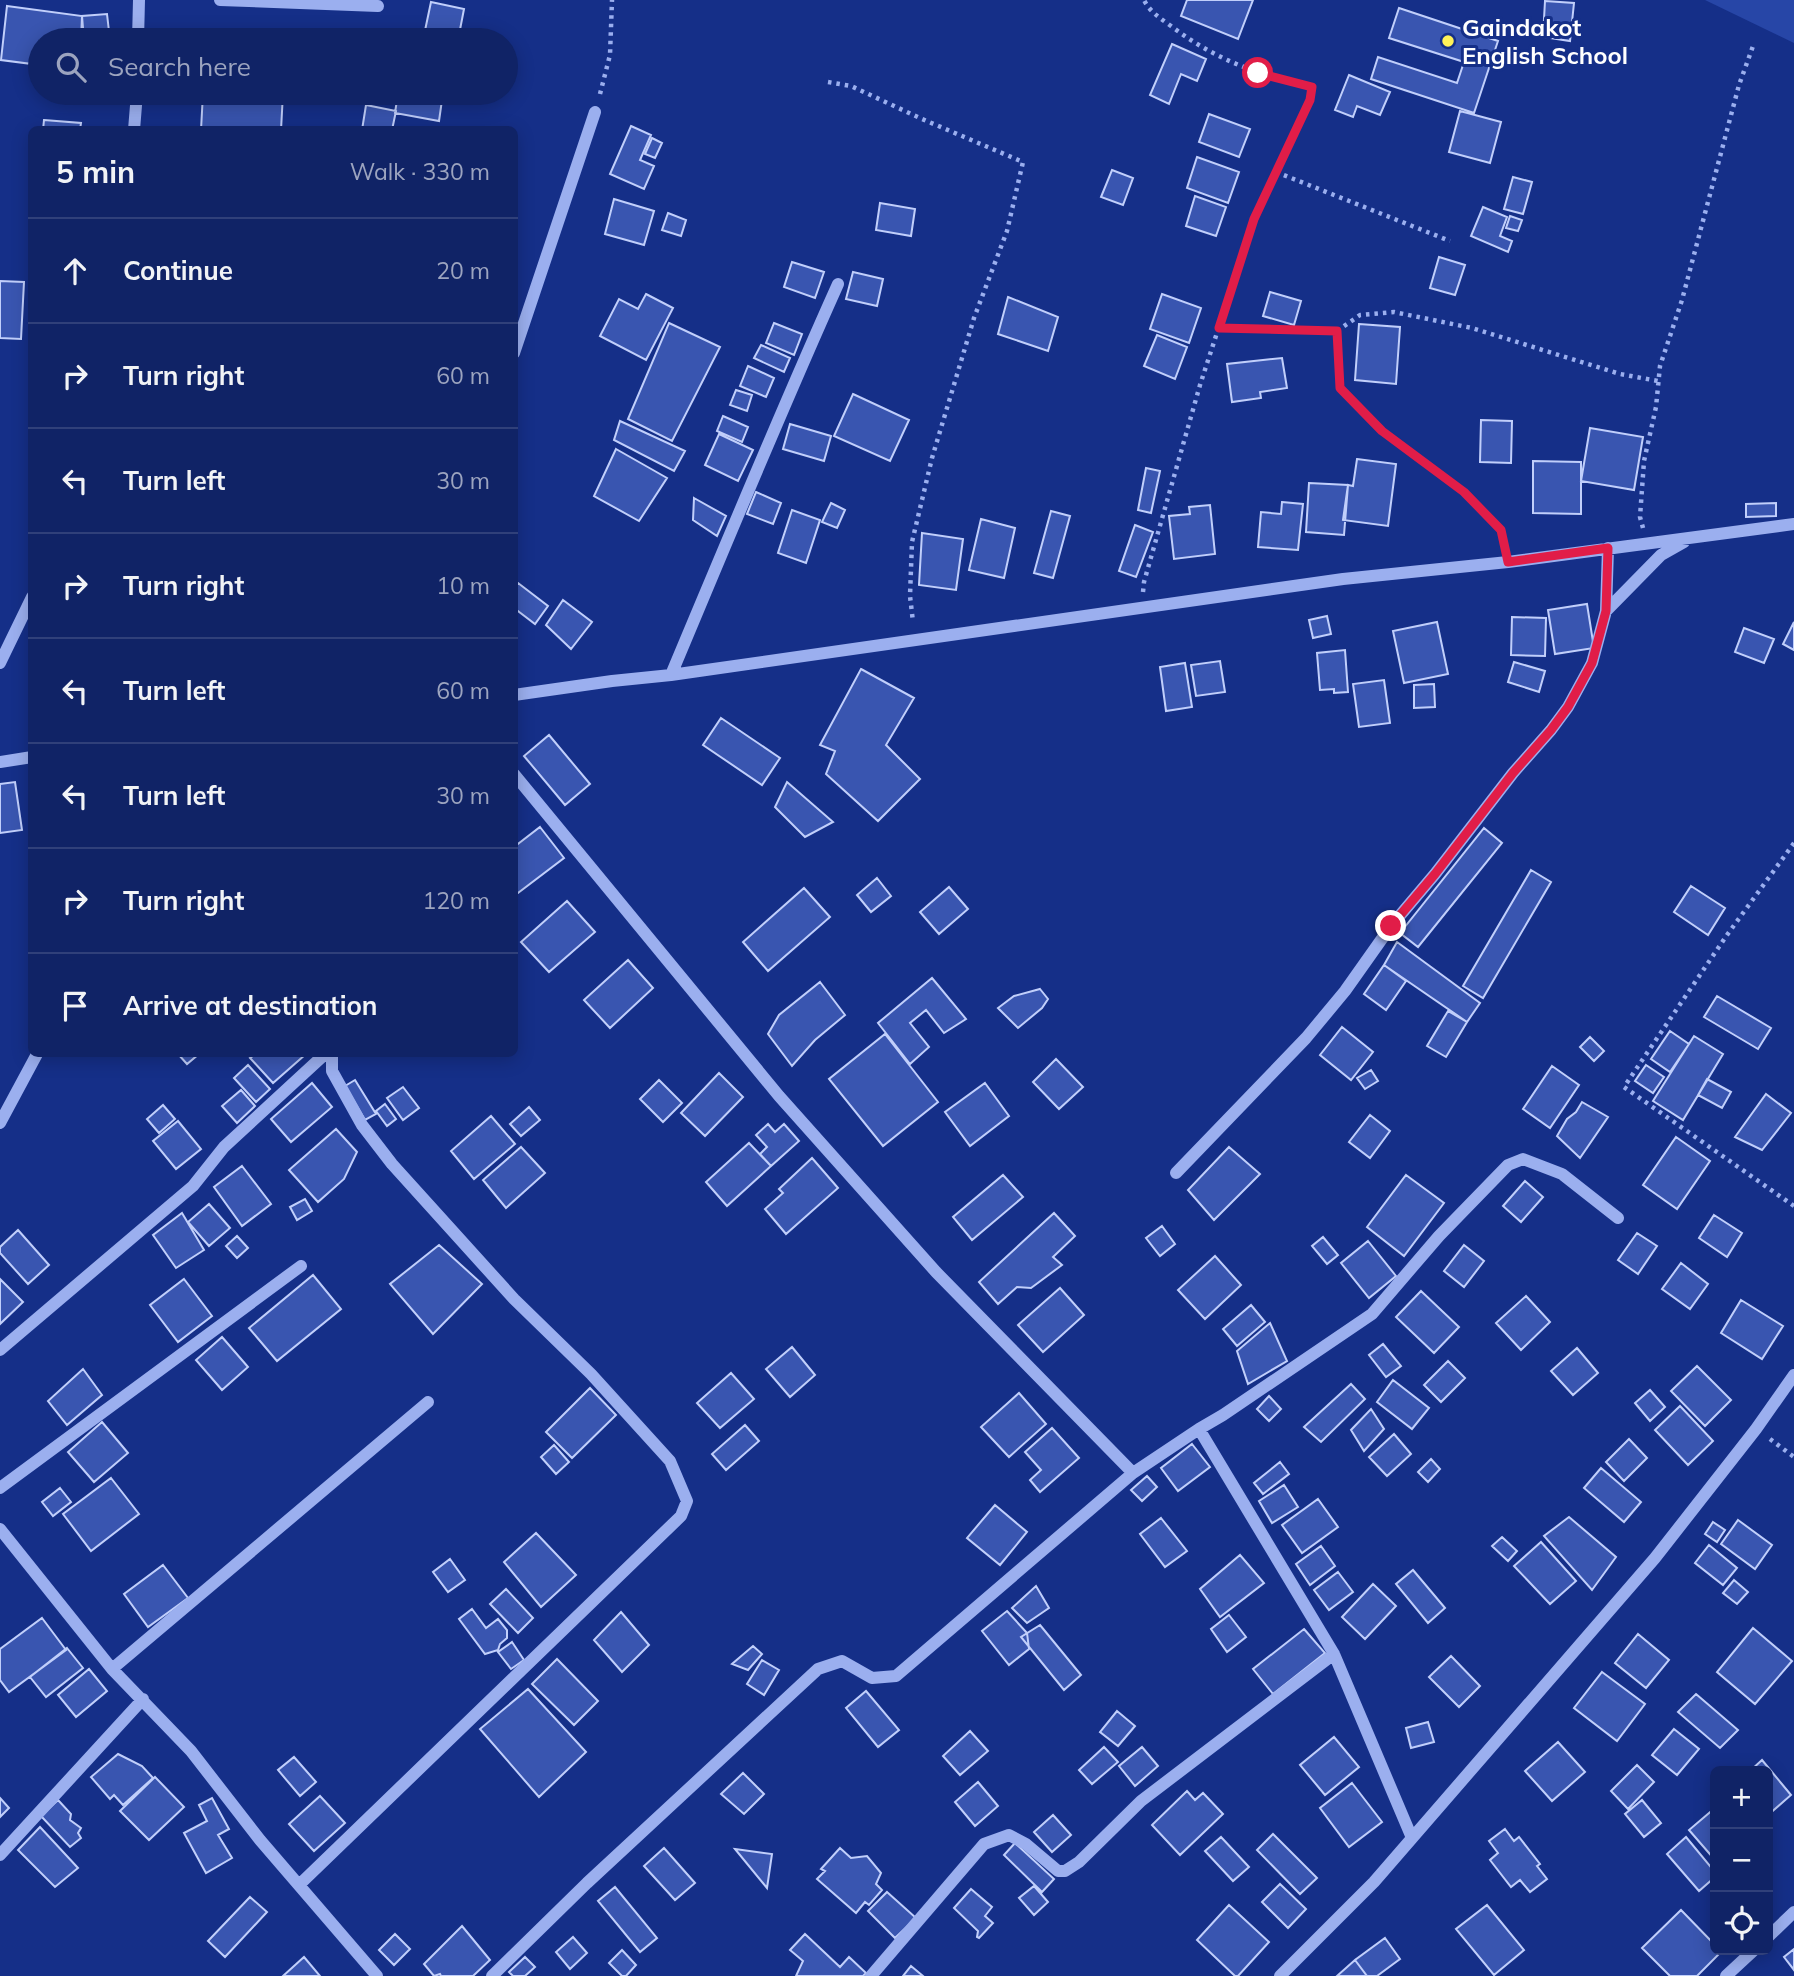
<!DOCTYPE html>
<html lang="en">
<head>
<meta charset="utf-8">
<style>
  body { margin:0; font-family:Mulish,sans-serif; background:#1e2f6f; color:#f1f3f6 }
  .controls { position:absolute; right:21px; bottom:21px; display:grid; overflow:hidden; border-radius:10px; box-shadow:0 4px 18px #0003 }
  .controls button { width:63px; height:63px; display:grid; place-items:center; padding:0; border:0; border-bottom:2px solid #30407a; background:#102366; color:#f1f3f6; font:35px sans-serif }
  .stop { position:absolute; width:21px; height:21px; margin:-16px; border:5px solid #e11d48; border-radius:50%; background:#fff }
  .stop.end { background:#e11d48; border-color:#fff; box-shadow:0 2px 7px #0008 }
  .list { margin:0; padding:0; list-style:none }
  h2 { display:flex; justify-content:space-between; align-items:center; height:91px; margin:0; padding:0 28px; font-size:30px }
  h2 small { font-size:23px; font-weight:400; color:#9ca4bf }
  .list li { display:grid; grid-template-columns:46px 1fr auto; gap:21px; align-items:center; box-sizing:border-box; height:105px; padding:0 28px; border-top:2px solid #30407a }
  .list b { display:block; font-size:26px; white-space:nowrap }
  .list em { font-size:23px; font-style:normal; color:#9ca4bf }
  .icon { flex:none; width:38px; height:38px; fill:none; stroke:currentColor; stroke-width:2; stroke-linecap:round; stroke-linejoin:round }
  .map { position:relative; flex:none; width:1794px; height:1976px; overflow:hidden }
  .search { position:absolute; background:#102366; box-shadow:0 4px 18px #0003; left:28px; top:28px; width:490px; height:77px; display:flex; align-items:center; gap:18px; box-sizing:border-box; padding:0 24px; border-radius:38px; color:#9ca4bf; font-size:26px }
  .panel { position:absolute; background:#102366; box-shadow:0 4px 18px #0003; left:28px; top:126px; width:490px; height:931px; border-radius:10px }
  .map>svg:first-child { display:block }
  .green { fill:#2746a7 }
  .building { fill:#3955b0; stroke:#c1cffb; stroke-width:2 }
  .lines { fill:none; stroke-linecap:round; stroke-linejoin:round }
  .path { stroke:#9bafef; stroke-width:4.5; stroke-dasharray:3.5 5; stroke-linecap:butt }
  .minor { stroke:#9bafef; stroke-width:12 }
  .route { stroke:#e11d48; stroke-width:9 }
  .poi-dot { fill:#fff259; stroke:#152f88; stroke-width:2.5 }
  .labels { text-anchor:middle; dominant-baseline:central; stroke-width:6; stroke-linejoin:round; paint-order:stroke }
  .poi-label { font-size:24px; font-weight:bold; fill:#fff; stroke:#152f88; text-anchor:start }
</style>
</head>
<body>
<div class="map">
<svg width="1794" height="1976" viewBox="0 0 1794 1976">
  <rect width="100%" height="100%" fill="#152f88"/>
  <!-- green -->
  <path class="green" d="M1705,0h89v43z"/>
  <!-- building -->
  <path class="building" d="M1187,0h66l-15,39 -57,-23z
    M1545,1l29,2 -4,38 -27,-4z
    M431,2l33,7 -6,31h-35z
    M7,6l75,10 -1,24h-41v25l-39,-5z
    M1399,8l99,33 -24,72 -103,-34 7,-22 79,26 7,-21 -75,-24z
    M107,14l3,26h-26l-2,-24z
    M387,30l-1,10h-21l-1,-6z
    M387,30l34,5 -1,5h-34z
    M1172,44l34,15 -9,22 -16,-7 -12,30 -19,-9z
    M1349,75l41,17 -10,23 -23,-9 -4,11 -18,-7z
    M203,93h80l-2,37h-80z
    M398,93h45l-4,28 -44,-8z
    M366,105l30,6 -4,19h-30z
    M1460,111l41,11 -11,41 -41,-11z
    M1209,114l41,15 -11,28 -40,-15z
    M44,120l37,3 -1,7h-37z
    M631,126l20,9 -11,25 14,6 -10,23 -34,-15z
    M652,138l10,5 -7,15 -10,-4z
    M1197,157l42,15 -11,31 -41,-15z
    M1112,170l21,8 -10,27 -22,-8z
    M1513,177l19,5 -9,32 -19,-5z
    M1195,196l31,11 -10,29 -30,-10z
    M614,199l40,12 -10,34 -39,-11z
    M880,203l35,6 -4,27 -35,-6z
    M1483,207l24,10 -7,19 12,5 -4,11 -37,-16z
    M668,213l18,7 -5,16 -19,-6z
    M1510,216l12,4 -4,11 -12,-3z
    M1439,257l26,8 -10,30 -25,-7z
    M792,262l32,10 -9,26 -31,-11z
    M853,272l30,7 -6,27 -31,-7z
    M0,281l24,1 -3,57 -21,-1z
    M1270,292l31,9 -7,24 -31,-9z
    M646,294l27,14 -27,52 -46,-24 19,-37 19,10z
    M1162,294l39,14 -12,35 -39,-14z
    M1008,297l50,20 -10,34 -50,-17z
    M669,323l51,24 -48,94 -44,-22z
    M774,323l28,11 -8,21 -28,-12z
    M1359,324l41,3 -4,57 -41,-4z
    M1157,335l30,12 -12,32 -31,-13z
    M761,345l29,13 -6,14 -30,-14z
    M1282,358l5,30 -27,4 1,6 -29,4 -5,-38z
    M748,366l26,12 -8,19 -26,-11z
    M736,390l16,5 -5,16 -17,-6z
    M853,394l56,26 -19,41 -56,-25z
    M723,416l25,11 -6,15 -25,-11z
    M1481,420l31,1 -1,42 -31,-1z
    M620,421l65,30 -11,20 -60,-31z
    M790,424l41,12 -7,25 -41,-12z
    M1590,428l53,9 -9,53 -53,-9z
    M719,434l34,16 -15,31 -33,-16z
    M616,449l51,29 -28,43 -45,-25z
    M1357,459l39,5 -8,62 -45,-6 5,-35 5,1z
    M1533,461l48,1v52l-48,-1z
    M1146,468l14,3 -9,42 -13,-3z
    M1309,483l39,2 -4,50 -38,-3z
    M756,492l25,11 -8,21 -26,-10z
    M694,498l32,18 -9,20 -24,-16z
    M1282,502l21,2 -5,46 -40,-3 3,-35 20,2z
    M831,503l14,7 -8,18 -15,-6z
    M1776,503v13l-30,1v-13z
    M1210,505l5,49 -41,5 -5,-43 21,-2 -1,-7z
    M792,510l28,10 -14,43 -28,-10z
    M1051,511l19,5 -17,62 -19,-5z
    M981,519l34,9 -11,50 -35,-8z
    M1135,525l18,7 -17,45 -17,-6z
    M922,533l41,6 -7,51 -37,-5z
    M518,583l30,23 -13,18 -21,-16v-21z
    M563,600l29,22 -21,27 -25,-24z
    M1587,604l7,44 -39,6 -7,-44z
    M1327,616l4,18 -18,4 -4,-18z
    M1512,617l34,1 -1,38 -34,-1z
    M1437,622l11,52 -44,9 -11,-52z
    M1794,622v28l-11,-6z
    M1744,628l30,11 -10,24 -29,-11z
    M1345,650l3,42 -14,1v-4l-14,1 -3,-37z
    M1220,661l5,31 -29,4 -5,-31z
    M1514,662l31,9 -6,21 -31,-10z
    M1185,663l7,44 -26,4 -6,-44z
    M861,669l53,29 -28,47 34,34 -42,42 -52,-47 9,-23 -15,-6z
    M1384,680l6,43 -31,4 -6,-43z
    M1434,684l1,23 -21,1v-23z
    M721,718l59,40 -18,27 -59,-40z
    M549,735l41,49 -25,21 -41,-49z
    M15,782l7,48 -22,3v-49z
    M787,782l46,40 -28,15 -30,-30z
    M540,827l24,31 -50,38v-49z
    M1484,828l18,15 -84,104 -18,-14z
    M1531,870l20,12 -68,116 -20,-12z
    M877,878l14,18 -20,16 -14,-17z
    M1691,886l34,22 -17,27 -34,-23z
    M949,887l19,22 -29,25 -19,-22z
    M804,888l26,29 -62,54 -25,-29z
    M567,901l28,31 -46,40 -28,-30z
    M1397,942l83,61 -13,19 -83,-57z
    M628,960l25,28 -43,40 -26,-28z
    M1384,965l22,16 -20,29 -22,-16z
    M932,978l34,41 -22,14 -18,-23 -16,13 19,24 -19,17 -32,-41z
    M820,982l25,33 -30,25 -23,26 -24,-32 11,-19z
    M1040,989l8,10 -6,9 -24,20 -20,-20 16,-12z
    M1717,996l54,32 -13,21 -54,-32z
    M1448,1011l19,11 -21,35 -19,-11z
    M1342,1027l31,25 -22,28 -31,-25z
    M1670,1031l19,13 -19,28 -19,-13z
    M885,1034l53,68 -55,44 -54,-67z
    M1694,1036l29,18 -40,66 -30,-19z
    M1590,1037l14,14 -10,10 -14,-14z
    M178,1054h21l-12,10z
    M256,1054h50l-33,29 -23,-25z
    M1056,1059l27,28 -24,22 -26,-27z
    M248,1065l22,24 -14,13 -22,-24z
    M1646,1065l18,12 -11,16 -18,-12z
    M1552,1066l27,19 -29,43 -27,-19z
    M1371,1070l7,11 -13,8 -8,-11z
    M719,1073l24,24 -38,39 -24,-23z
    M1707,1079l24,13 -9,16 -24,-13z
    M355,1080l21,34 -11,6 -20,-34z
    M659,1080l23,23 -19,19 -23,-23z
    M312,1083l20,24 -41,35 -20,-23z
    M985,1083l24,33 -39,30 -25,-34z
    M403,1087l16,21 -16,12 -16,-22z
    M241,1090l14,16 -18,17 -15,-17z
    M1766,1094l25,19 -29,37 -27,-13z
    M1582,1102l26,15 -28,41 -23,-22 10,-17 9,-7z
    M385,1104l11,15 -9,7 -11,-15z
    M163,1105l12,14 -16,14 -12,-14z
    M529,1107l11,13 -19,16 -11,-12z
    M1370,1115l20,16 -20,27 -21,-16z
    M491,1116l24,28 -41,35 -23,-28z
    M178,1121l23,28 -25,20 -23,-28z
    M768,1124l7,8 9,-8 15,17 -28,25 -11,-12 7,-7 -11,-12z
    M336,1129l21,23 -13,27 -26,23 -29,-32z
    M1676,1137l34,24 -33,48 -34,-24z
    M749,1143l22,23 -44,40 -21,-24z
    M521,1147l24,26 -39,35 -23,-28z
    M1229,1147l31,27 -46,46 -26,-30z
    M812,1158l26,30 -52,46 -21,-25 18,-16 -4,-4z
    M242,1166l29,38 -29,22 -28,-39z
    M1003,1175l20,22 -51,43 -19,-23z
    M1406,1175l38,28 -40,53 -37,-29z
    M1525,1181l18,16 -22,25 -18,-16z
    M305,1199l7,12 -15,9 -7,-13z
    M209,1204l21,24 -21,18 -21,-24z
    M182,1213l22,37 -28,18 -23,-33z
    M1054,1213l21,23 -22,21 9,8 -31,23 -14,-1 -19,17 -19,-22z
    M1714,1215l28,18 -15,24 -28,-19z
    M1162,1226l13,18 -15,12 -14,-18z
    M18,1230l31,35 -21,19 -28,-31v-6z
    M1637,1233l20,13 -19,28 -20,-14z
    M237,1236l11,12 -11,10 -11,-12z
    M1323,1237l15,18 -11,9 -15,-18z
    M1368,1241l28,35 -27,22 -28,-35z
    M439,1245l43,39 -49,50 -43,-50z
    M1464,1245l20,16 -20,26 -20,-16z
    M1215,1256l26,29 -36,34 -27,-29z
    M1681,1263l27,21 -18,25 -28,-20z
    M313,1275l28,34 -64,52 -28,-33z
    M0,1279l23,23 -23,22z
    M184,1279l28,37 -34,26 -28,-37z
    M1060,1288l24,27 -41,37 -25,-27z
    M1421,1291l38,36 -25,26 -38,-36z
    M1526,1296l24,26 -29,28 -25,-27z
    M1741,1300l42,26 -21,33 -41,-26z
    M1251,1305l14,17 -28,24 -14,-17z
    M1270,1323l17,38 -39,23 -11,-33z
    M222,1337l26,30 -26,23 -26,-30z
    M1383,1344l18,22 -15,11 -17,-22z
    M792,1347l23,28 -25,22 -24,-28z
    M1577,1348l21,25 -25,22 -22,-24z
    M1448,1361l17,17 -24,24 -17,-17z
    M1697,1366l34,34 -26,26 -34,-35z
    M83,1369l19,26 -35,30 -19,-24z
    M731,1373l23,26 -34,29 -23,-25z
    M1393,1380l36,28 -17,21 -35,-27z
    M1351,1384l14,15 -44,43 -17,-15z
    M590,1388l26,27 -44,43 -26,-26z
    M1650,1390l15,17 -15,14 -15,-18z
    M1019,1393l27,31 -37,33 -28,-30z
    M1269,1396l12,13 -12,12 -12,-12z
    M1680,1406l33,35 -25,24 -33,-35z
    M1371,1409l13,20 -20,22 -13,-21z
    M102,1422l26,31 -34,29 -26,-30z
    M745,1425l14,16 -33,29 -14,-16z
    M1052,1428l27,30 -39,34 -10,-12 11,-10 -16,-18z
    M1394,1434l17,20 -24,22 -18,-19z
    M1629,1439l18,19 -23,23 -18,-19z
    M1192,1444l18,23 -32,24 -17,-23z
    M554,1445l15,17 -13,12 -15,-17z
    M1431,1459l9,10 -12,13 -10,-10z
    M1280,1462l9,12 -26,20 -9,-11z
    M1601,1468l40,34 -17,20 -40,-34z
    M1147,1476l10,11 -15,14 -11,-11z
    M111,1478l28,36 -48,37 -28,-37z
    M1284,1485l14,22 -26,16 -13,-22z
    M60,1488l11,14 -18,14 -11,-14z
    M1318,1499l20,28 -36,26 -20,-28z
    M995,1505l32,27 -27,33 -33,-27z
    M1569,1517l47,40 -24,33 -48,-54z
    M1161,1518l26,33 -22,16 -25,-33z
    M1738,1520l34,25 -17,24 -34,-25z
    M1713,1522l12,8 -8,12 -12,-8z
    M536,1533l40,42 -35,32 -37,-45z
    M1502,1537l15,14 -9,10 -16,-15z
    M1541,1542l35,39 -26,23 -36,-38z
    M1709,1545l28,23 -14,17 -28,-22z
    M1321,1546l14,20 -25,19 -14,-21z
    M1240,1555l24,28 -44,34 -20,-28z
    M450,1559l15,21 -17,12 -15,-20z
    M163,1565l25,33 -40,29 -24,-33z
    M1413,1570l32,38 -17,15 -32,-39z
    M1338,1572l15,20 -24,18 -15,-20z
    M1734,1580l14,12 -11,12 -14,-11z
    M1373,1584l23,22 -31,33 -23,-22z
    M1036,1586l13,22 -22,15 -15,-15z
    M506,1589l27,29 -15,15 -28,-29z
    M472,1609l14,19 12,-9 9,11v8l-7,6 -2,6 -13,4 -26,-35z
    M1007,1611l20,22 2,16 -20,16 -27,-34z
    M621,1612l28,33 -27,27 -28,-32z
    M1229,1615l17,22 -19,15 -16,-23z
    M42,1618l24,32 -57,42 -9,-12v-31z
    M1040,1625l41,50 -17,15 -43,-53z
    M1753,1628l39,33 -37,43 -38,-32z
    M1304,1629l21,24 -52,41 -20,-25z
    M1638,1634l31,26 -23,28 -31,-25z
    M512,1642l12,18 -13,9 -13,-17z
    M753,1646l9,8 -14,16 -16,-6z
    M67,1648l16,20 -37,29 -16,-20z
    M1451,1656l29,30 -21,21 -30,-30z
    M557,1659l41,42 -24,24 -42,-41z
    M762,1660l17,10 -15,25 -17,-11z
    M89,1669l18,22 -31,26 -18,-22z
    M1602,1672l43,32 -28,37 -43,-33z
    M528,1689l58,63 -47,45 -59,-68z
    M866,1691l33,39 -21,17 -32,-39z
    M1696,1694l42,36 -18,18 -42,-36z
    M1117,1711l18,15 -17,20 -18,-14z
    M1428,1722l6,20 -23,6 -5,-20z
    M1674,1729l25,20 -22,26 -25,-20z
    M970,1731l18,20 -28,24 -17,-19z
    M1334,1737l25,30 -34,28 -25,-30z
    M1558,1742l27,30 -33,29 -27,-30z
    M1104,1747l14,15 -26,22 -13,-14z
    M1142,1747l16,19 -23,20 -16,-20z
    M118,1754l24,12 11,12 -30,27 -9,-10 -4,4 -19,-22z
    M294,1757l22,25 -16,14 -22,-26z
    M1762,1760l29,35 -23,20v-44h-18z
    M1637,1765l17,17 -26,27 -17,-18z
    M743,1773l21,21 -20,20 -23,-20z
    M155,1777l29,30 -35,33 -29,-29z
    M978,1782l20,24 -23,20 -20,-24z
    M1352,1783l30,39 -33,25 -29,-39z
    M1187,1791l8,9 8,-7 20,21 -43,41 -28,-30z
    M320,1796l25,27 -31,28 -25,-27z
    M0,1798l9,10 -9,9z
    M212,1798l17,31 -11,6 14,23 -26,15 -22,-40 23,-12 -8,-16z
    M58,1800l13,14 -1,6 11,8 -3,5 3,5 -11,9 -29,-31z
    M1642,1800l19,23 -17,14 -19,-23z
    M1715,1808v52l-26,-30z
    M1053,1815l18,20 -19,17 -18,-20z
    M40,1827l38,41 -23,19 -37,-37z
    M1505,1829l9,12 5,-4 21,27 -3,2 10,13 -17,13 -10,-12 -9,7 -21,-27 8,-7 -9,-12z
    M1273,1834l44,44 -17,16 -43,-44z
    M1221,1837l28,30 -16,14 -28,-30z
    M1686,1837l29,35v5l-16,14 -32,-37z
    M1015,1843l39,36 -12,13 -38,-37z
    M664,1848l31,35 -20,17 -31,-34z
    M840,1848l11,10 16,-2 14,17 -5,11 6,6 -13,15 -4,-3 -9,11 -39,-34 8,-8 -4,-2z
    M735,1849l37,5 -5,34z
    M1280,1884l26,25 -18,19 -26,-26z
    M1034,1886l14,16 -14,13 -15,-17z
    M615,1887l42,51 -17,14 -42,-51z
    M971,1889l21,18 -7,9 8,7 -14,15 -2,-1 1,-6 -24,-23z
    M887,1892l29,26 -21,20 -27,-27z
    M250,1897l17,15 -42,45 -17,-16z
    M1229,1905l40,37 -31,34h-3l-38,-36z
    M1487,1905l37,45 -30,25 -38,-46z
    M1681,1910l34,35v5l6,2 -24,24h-27l-28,-28z
    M462,1926l28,34 -17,16h-32l-1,-2 -6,2 -10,-12z
    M395,1934l15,15 -16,16 -15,-15z
    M805,1934l35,33 9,-10 17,16 -3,3h-67l7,-15 -13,-11z
    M573,1937l14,16 -17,16 -14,-17z
    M1385,1938l15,21 -23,17h-10l-12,-16z
    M1794,1949v21l-10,-13z
    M622,1950l14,15 -10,11h-4l-13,-13z
    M304,1957l16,19h-37z
    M525,1957l10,10 -10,9h-12l-4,-4z
    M1355,1960l12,16h-30z
    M911,1966l12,10h-20z"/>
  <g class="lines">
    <!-- path -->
    <path class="path" d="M828,82l23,4 71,33 101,43 -16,69 -33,87 -42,140 -20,84 -2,54 3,26
      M600,94l10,-39 2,-55
      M1276,172l174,69
      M1219,328l118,3 3,57 43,43 81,61 37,38 3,14
      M1337,331l23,-16 34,-3 78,16 148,46 38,7
      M1643,528l-3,-11 4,-56 12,-54 4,-41 22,-66 57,-215 14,-39
      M1143,592l1,-10 56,-197 54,-166 56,-118 2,-14c-52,-11 -98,-28 -141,-61 -11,-8 -21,-14 -27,-26
      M1794,843l-67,92 -103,152 170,119
      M1770,1439l24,18"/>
    <!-- minor -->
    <path class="minor" d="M220,0l158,6
      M138,40l1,-40
      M134,130l3,-37
      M514,353l81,-241
      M1606,611l55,-56 23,-13
      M0,663l32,-66
      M671,675c55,-131 109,-262 167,-391
      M514,695l98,-14 59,-6 672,-96 165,-17 286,-38
      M0,762l32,-5
      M514,774l265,322 157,176 197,201 66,-44 24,-14 149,-101 67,-78 69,-71 15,-6 39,15 56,44
      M0,1123l37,-69
      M1176,1173l130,-135 39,-47 46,-65 44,-52 78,-101 38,-43 17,-23 24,-44 14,-52 2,-63
      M0,1350l193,-164 31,-39 101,-93
      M1199,1429l135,225 78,184
      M0,1488l301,-222
      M0,1529l112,140 79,82 69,89 117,136
      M112,1669l316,-267
      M0,1855l143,-156
      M299,1885l382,-369 6,-15 -17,-40 -79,-87 -77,-75 -122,-135 -30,-39 -30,-54v-17
      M1768,1937l26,-25
      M492,1976l95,-93 231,-214 24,-8 30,17 24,-2 237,-203
      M871,1976l113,-132 25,-9 17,9 32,27h7l14,-9 62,-61 193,-147
      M1280,1976l94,-94 281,-324 101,-129 38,-54
      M1726,1976l28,-26"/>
  </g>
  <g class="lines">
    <!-- route -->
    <path class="route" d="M1258,73l54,14 -2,13 -56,119 -35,109 118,3 3,57 42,43 82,61 37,38 7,32 100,-14 -2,63 -14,52 -24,44 -17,23 -38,43 -78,101 -44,52"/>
  </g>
  <!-- markers -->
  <circle class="poi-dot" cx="1448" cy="41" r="7"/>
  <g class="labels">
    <!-- poi labels -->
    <g class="poi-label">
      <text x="1462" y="27">Gaindakot<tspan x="1462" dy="28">English School</tspan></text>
    </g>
  </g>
</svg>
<div class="controls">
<button>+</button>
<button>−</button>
<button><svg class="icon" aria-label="locate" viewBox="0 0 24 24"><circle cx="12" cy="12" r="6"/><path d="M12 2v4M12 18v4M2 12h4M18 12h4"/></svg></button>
</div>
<div class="stop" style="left:1258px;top:73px"></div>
<div class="stop end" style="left:1391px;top:926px"></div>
<div class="search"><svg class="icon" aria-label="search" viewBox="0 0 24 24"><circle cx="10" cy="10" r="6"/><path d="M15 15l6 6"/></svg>Search here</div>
<section class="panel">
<h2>5 min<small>Walk · 330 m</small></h2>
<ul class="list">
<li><svg class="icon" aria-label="ahead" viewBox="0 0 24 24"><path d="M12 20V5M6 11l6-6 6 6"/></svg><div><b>Continue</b></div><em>20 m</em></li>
<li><svg class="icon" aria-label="right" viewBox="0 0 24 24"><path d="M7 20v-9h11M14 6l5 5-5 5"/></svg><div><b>Turn right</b></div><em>60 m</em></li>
<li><svg class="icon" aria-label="left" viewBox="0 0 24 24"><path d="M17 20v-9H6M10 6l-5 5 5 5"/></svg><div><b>Turn left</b></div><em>30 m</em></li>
<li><svg class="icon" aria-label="right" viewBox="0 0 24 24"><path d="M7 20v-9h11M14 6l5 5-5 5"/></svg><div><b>Turn right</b></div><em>10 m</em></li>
<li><svg class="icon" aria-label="left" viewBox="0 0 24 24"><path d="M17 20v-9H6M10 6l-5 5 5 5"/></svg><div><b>Turn left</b></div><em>60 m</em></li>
<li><svg class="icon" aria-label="left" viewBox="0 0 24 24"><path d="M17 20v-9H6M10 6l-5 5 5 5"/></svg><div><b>Turn left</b></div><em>30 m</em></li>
<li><svg class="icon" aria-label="right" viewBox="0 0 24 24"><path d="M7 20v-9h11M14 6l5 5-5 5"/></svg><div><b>Turn right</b></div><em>120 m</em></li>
<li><svg class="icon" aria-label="arrive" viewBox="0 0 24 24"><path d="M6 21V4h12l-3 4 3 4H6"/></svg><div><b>Arrive at destination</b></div></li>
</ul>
</section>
</div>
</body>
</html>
